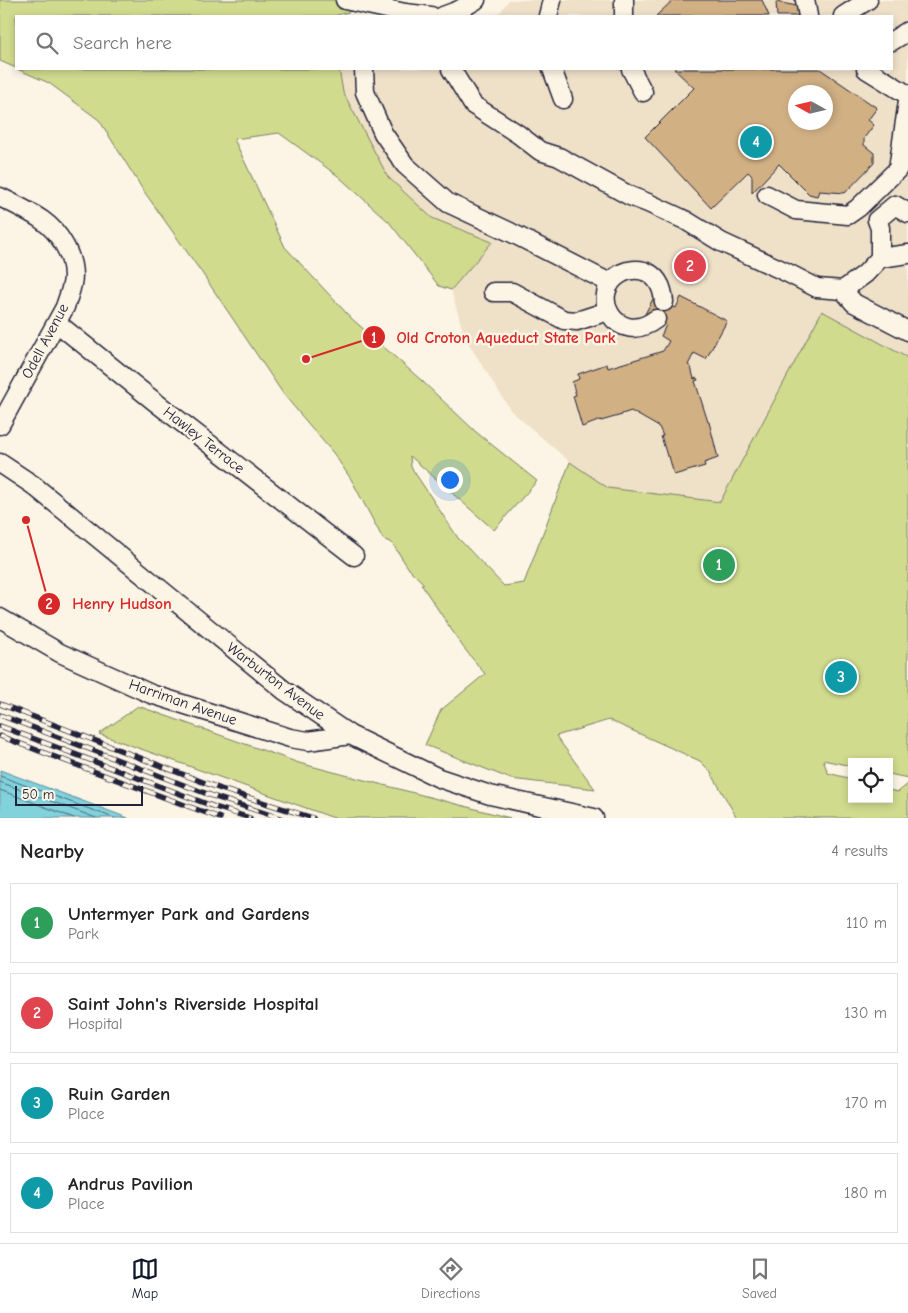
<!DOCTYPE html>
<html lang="en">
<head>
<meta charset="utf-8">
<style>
  body { margin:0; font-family:"Comic Neue",sans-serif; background:#f2f2f2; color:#222 }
  .controls { position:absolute; right:15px; bottom:15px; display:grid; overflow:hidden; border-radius:0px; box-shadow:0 2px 8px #0003 }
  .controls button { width:45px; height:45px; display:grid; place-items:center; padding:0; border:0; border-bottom:1px solid #e0e0e0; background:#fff; color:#222; font:25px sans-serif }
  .compass { position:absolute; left:788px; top:85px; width:45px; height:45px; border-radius:50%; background:#fff; box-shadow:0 2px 8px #0003; rotate:278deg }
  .scale { position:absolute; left:15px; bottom:12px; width:128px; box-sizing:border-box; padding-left:5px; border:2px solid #22223b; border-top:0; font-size:14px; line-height:18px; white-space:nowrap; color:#22223b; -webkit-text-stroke:4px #fcf5e5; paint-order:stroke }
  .you { position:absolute; left:449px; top:479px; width:18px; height:18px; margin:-12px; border:4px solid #fff; border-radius:50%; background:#1a73e8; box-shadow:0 0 0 8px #1a73e833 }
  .badge { display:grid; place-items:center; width:32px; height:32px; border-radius:50%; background:#111827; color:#fff; font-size:16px; font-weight:700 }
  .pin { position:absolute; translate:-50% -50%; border:2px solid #fff; box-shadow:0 1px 5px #0006 }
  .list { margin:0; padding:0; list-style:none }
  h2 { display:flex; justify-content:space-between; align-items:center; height:65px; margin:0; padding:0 20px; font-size:21px }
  h2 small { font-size:16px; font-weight:400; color:#767676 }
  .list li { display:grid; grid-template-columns:32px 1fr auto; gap:15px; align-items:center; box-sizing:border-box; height:80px; margin:0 10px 10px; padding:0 10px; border:1px solid #e0e0e0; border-radius:0px }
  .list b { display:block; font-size:19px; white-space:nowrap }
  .list p { margin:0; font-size:16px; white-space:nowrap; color:#767676 }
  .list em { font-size:16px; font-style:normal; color:#767676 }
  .icon { flex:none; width:28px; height:28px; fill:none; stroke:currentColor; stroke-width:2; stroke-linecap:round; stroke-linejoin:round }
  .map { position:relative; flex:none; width:908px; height:818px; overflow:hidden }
  .search { position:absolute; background:#fff; box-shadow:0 2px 8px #0003; left:15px; right:15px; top:15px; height:55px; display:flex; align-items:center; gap:12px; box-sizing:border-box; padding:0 18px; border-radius:0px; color:#767676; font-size:19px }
  .sheet { height:425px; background:#fff }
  nav { display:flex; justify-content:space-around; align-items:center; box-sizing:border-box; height:70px; border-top:1px solid #e0e0e0; background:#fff; font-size:14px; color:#767676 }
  nav a { display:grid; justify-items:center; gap:2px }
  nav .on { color:#111827 }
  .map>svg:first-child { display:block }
  .built { fill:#efe0c8; fill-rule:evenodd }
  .green { fill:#d0db8e; stroke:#797e64 }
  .water { fill:#82d2dc; stroke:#5c8c9c }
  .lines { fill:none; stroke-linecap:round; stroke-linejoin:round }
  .shore { stroke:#48687b; stroke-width:1 }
  .building { fill:#d1b084; stroke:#22223b; fill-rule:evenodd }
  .minor-casing { stroke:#22223b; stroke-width:21 }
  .minor { stroke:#fcf5e5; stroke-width:18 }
  .rail-casing { stroke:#22223b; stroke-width:5.5 }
  .rail { stroke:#fcf5e5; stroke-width:4; stroke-dasharray:11; stroke-linecap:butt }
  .labels { text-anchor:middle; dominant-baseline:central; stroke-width:5; stroke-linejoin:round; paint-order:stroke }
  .street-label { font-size:15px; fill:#22223b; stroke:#fcf5e5 }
  .leader { fill:none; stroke:#d62828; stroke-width:2 }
  .callout-dot { fill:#d62828; stroke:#fcf5e5; stroke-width:2 }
  .mark-label { font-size:15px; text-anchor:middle; font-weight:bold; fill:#fff }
  .callout-label { font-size:16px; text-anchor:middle; font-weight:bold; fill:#d62828; stroke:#fcf5e5; stroke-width:5; stroke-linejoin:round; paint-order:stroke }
</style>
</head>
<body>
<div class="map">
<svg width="908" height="818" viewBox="0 0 908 818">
  <rect width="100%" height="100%" fill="#fcf5e5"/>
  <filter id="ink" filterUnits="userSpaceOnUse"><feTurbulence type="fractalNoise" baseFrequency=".02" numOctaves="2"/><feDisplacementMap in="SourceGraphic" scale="10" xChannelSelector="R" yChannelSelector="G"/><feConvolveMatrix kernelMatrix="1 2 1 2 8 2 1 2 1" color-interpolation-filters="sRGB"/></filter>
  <g filter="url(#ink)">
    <!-- built -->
    <path class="built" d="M509,0h399v358l-86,-47 -102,191 -112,-14 -38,-26 -59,-51 -46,-73 -14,-48 41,-48 -60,-24 -44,-41 -45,-85 -4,-23h553v-53h-398l7,-5zM796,92h30v30h-30z"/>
    <!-- green -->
    <path class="green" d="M0,0h392l-58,16h-318v52l-16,-7z
      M17,69h322l4,23 45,85 44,41 60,24 -41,48 -12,-4 -50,-64 -51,-46 -59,-43 -45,6 51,108 66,71 70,62 55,52 61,49 -43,49 -84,-74 1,11 47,71 46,48 20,-3 46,-121 38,26 112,14 102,-191 86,47v420l-19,-4v-12h-37v4l-29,-6 5,13 24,6v20h37v-9l9,2 10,-8v34h-171l-27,-47 -10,-10 -91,-41 -53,16 39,53 -84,-10 -86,-34 16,-35 44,-36 -22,-27 -42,-63h3l-15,-15 -17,-26 -9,-4 -32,-60 -17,-25 -50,-59 -82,-122 -59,-83 -44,-70 -50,-37z
      M138,706l161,57 211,55h-176l-235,-84z"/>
    <!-- water -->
    <path class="water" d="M0,770l128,48h-128z"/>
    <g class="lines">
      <!-- shore -->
      <path class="shore" d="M0,776l114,42
        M0,782l96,36
        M0,790l74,28"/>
    </g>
    <!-- building -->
    <path class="building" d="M673,0h89l7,16h-113z
      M776,2l21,4 2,10h-22z
      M674,69h146l57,39 -9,12 6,5 -10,13v7l10,8v10l-29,30 -26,-2 -2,5 -8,-2 -30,-30 -27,29v-17l-4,-4 -37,36 -66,-71 49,-49zM796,92h30v30h-30z
      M654,297l22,11 5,-11 46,24 -21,38 -12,-6 -6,12 3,2 3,12 3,-1 1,2 -3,1 13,41h1l9,36 -14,5 1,3 -31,9 -5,-19h-2l-6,-20h2l-4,-9 -28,-16 -9,3v1l-21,6v-1l-19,7 -9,-31 3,-1 -4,-13 7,-3 -1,-5 29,-10 1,4 55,-17 6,-10 -8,-5 5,-11 -21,-11z
      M834,669l22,4 -1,8 -6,-1 -1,7 -22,-3 1,-12 6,1z"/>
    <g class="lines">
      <!-- minor casing -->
      <g class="minor-casing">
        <path id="minor" d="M345,0l60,13 26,3
          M805,0l3,16
          M443,16l16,-6 17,-10
          M548,16l4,-16
          M624,16v-16
          M843,16l25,-16
          M892,41l16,-10
          M364,69l1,23 18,41 22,32 43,38 62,29 100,51
          M451,69l22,36 45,29 22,17 19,6 71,39 18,7 37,17 36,22 65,30 31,16 26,2 22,-16 15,-16v-30l-3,-8 18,-15 13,8
          M552,69l11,30
          M631,69l12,23
          M866,69l42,26
          M767,195l29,15 52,5 10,-7 40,-39 10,-68
          M0,197c14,7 29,14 42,23 17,12 31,34 31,56 0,11 -5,21 -8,31l-65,118
          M880,258l28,-4
          M843,290l11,13 54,28
          M493,292h19l52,28 13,1 31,-10
          M656,319c-39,30 -71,-26 -34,-46 6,-3 15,-4 22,-2 14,5 19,18 20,31
          M57,323l97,78 200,155
          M0,463l33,22 252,206 65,44 89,43 51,17 104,23
          M0,618l60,35 91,41 139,44 18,3 42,-6"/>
      </g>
      <!-- minor -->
      <use href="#minor" class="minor"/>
      <!-- rail casing -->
      <g class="rail-casing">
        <path id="rail" d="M0,704l221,85 92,29
          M0,715l218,83 62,20
          M0,726l215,81 35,11
          M0,736l55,21 165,61"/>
      </g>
      <!-- rail -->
      <use href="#rail" class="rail"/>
    </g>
  </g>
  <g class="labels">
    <!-- street labels -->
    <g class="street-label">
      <text transform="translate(45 341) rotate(-62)">Odell Avenue</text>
      <text transform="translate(204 440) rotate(38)">Hawley Terrace</text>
      <text transform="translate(276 681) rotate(37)">Warburton Avenue</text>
      <text transform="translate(183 702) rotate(19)">Harriman Avenue</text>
    </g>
  </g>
  <!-- callouts -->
  <path class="leader" d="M306 359L374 337M26 520L49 604"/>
  <g class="callout-dot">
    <circle cx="306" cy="359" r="5"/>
    <circle cx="26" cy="520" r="5"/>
    <circle cx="374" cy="337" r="12"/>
    <circle cx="49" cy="604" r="12"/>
  </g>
  <g class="mark-label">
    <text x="374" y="343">1</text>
    <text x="49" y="609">2</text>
  </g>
  <g class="callout-label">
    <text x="506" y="343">Old Croton Aqueduct State Park</text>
    <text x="122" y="609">Henry Hudson</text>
  </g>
</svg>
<div class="controls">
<button><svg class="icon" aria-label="locate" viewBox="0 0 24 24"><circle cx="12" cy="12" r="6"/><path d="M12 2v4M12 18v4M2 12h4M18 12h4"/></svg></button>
</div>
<svg class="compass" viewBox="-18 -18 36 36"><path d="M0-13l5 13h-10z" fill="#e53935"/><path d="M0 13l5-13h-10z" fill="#767676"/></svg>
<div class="scale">50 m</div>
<div class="you"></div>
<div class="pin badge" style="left:719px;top:565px;background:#2e9e5b">1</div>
<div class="pin badge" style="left:690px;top:266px;background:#e0444e">2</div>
<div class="pin badge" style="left:841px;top:677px;background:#0f9aa8">3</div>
<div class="pin badge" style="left:756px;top:142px;background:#0f9aa8">4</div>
<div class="search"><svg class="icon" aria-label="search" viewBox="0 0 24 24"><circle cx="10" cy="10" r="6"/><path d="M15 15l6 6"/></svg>Search here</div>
</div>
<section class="sheet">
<h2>Nearby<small>4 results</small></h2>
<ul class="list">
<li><span class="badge" style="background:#2e9e5b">1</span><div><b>Untermyer Park and Gardens</b><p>Park</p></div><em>110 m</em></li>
<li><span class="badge" style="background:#e0444e">2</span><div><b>Saint John's Riverside Hospital</b><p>Hospital</p></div><em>130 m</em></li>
<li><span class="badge" style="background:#0f9aa8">3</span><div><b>Ruin Garden</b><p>Place</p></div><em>170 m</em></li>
<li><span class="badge" style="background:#0f9aa8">4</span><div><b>Andrus Pavilion</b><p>Place</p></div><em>180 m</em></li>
</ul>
</section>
<nav>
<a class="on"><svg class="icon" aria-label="map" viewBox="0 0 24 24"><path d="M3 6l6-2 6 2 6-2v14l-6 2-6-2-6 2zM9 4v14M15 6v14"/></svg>Map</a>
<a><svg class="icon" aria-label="directions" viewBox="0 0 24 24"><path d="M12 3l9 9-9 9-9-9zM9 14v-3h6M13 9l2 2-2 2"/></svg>Directions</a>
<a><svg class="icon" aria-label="saved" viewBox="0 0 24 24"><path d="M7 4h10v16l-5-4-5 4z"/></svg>Saved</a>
</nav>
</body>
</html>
